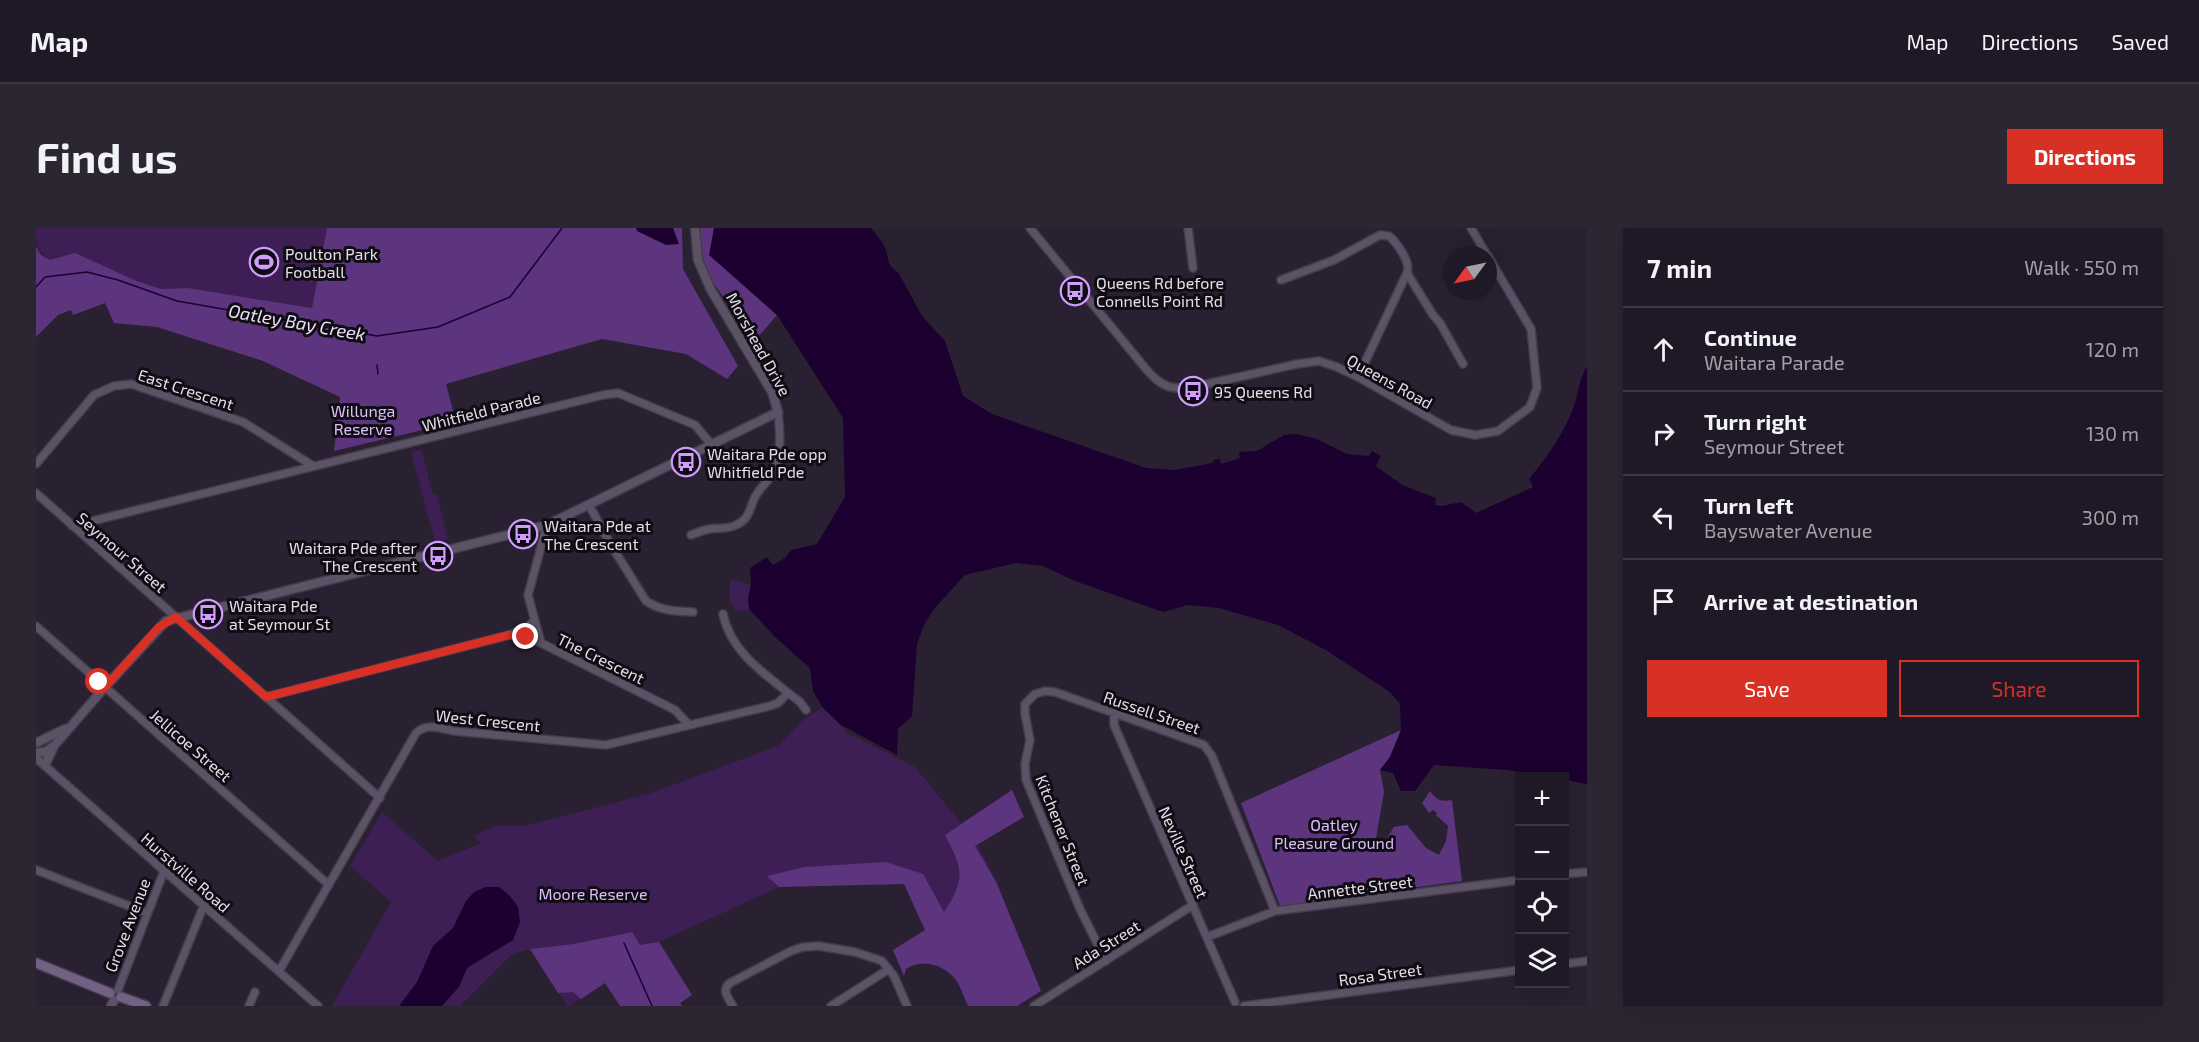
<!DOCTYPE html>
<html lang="en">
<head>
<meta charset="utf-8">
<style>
  body { margin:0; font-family:"Exo 2",sans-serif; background:#2c2532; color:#f1f3f6 }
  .controls { position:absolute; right:18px; bottom:18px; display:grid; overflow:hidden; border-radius:0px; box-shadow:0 6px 24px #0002 }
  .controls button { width:54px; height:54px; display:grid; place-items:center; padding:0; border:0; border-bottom:2px solid #3c3743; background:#1f1826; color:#f1f3f6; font:30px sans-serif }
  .compass { position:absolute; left:1407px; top:18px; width:54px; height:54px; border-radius:50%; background:#1f1826; box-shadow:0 6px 24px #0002; rotate:237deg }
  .stop { position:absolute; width:18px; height:18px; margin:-14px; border:4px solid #d93025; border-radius:50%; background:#fff }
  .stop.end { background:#d93025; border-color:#fff; box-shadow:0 2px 6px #0008 }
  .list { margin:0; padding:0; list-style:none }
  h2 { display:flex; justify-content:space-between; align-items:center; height:78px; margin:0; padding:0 24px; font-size:26px }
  h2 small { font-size:20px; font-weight:400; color:#a1a0a7 }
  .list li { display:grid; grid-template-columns:39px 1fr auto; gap:18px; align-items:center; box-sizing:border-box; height:84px; padding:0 24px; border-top:2px solid #3c3743 }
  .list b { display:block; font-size:22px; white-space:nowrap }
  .list p { margin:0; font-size:20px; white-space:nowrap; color:#a1a0a7 }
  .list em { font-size:20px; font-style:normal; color:#a1a0a7 }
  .actions { display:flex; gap:12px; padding:18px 24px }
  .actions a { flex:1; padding:14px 0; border:2px solid #d93025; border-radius:0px; text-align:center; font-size:21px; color:#d93025 }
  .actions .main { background:#d93025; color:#fff }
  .icon { flex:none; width:33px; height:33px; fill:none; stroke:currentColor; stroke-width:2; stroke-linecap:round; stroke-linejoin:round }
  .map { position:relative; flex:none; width:1551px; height:778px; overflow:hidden; border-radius:0px }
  header { display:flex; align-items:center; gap:36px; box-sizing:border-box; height:84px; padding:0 30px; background:#1f1826; border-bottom:2px solid #3c3743 }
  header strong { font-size:28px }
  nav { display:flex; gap:33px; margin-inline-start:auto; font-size:21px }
  .intro { display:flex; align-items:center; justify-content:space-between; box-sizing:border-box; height:144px; padding:0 36px }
  h1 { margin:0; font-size:42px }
  .button { padding:15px 27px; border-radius:0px; background:#d93025; color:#fff; font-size:21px; font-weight:700 }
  main { display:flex; gap:36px; padding:0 36px }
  aside { flex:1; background:#1f1826; border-radius:0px; box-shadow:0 6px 24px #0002 }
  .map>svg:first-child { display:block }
  .green { fill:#3d1e55 }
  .forest { fill:#5d357e }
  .water { fill:#1c0030 }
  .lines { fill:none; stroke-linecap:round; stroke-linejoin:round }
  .stream { stroke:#1c0030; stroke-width:1.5 }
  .minor-casing { stroke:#443c4b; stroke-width:10 }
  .tertiary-casing { stroke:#443c4b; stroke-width:11 }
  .secondary-casing { stroke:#443c4b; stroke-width:12 }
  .minor { stroke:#5b5266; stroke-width:7 }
  .tertiary { stroke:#5b5266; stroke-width:8 }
  .secondary { stroke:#726184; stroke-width:9 }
  .route { stroke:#d93025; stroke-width:8 }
  .labels { text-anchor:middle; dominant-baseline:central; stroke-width:6; stroke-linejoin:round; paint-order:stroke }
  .poi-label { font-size:16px; fill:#e3dee9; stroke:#100c13; text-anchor:start }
  .street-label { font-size:16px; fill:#e3dee9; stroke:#100c13 }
  .park-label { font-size:16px; fill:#ddbefd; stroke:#100c13 }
  .water-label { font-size:18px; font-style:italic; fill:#eae0f5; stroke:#100c13 }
</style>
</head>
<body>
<header>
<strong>Map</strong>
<nav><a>Map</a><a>Directions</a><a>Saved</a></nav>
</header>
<div class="intro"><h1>Find us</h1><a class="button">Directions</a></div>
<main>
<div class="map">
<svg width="1551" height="778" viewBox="0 0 1551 778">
  <rect width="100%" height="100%" fill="#292032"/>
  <!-- green -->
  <path class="green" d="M0,0h291l-15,80 -124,-20 -27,1 -100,-32 -11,3c-14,-9 -14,-16 -14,-32z
    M385,221l12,46h4l11,44 -13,3 -24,-90z
    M694,351l21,6 -3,14 1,10 -12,3 -7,-11z
    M787,479l26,27 66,33 46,56 50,-32 11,26 -45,27 20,38 44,109 -24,15h-49c-4,-8 -7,-19 -12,-26 -12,-16 -34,-21 -50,-11l-2,7 -11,-26 32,-20 -21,-47 -125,4 -120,55 33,53 -64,-27 -58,38h-3l-37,-57 -18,5 -52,52h-128l59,-104 -41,-36 32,-54 56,49 43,-18 -7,-7 20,-10h31l126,-33 127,-47 25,-26z"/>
  <!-- forest -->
  <path class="forest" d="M291,0h355l1,41 55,97 -11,13 -41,-25 -84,-15 -156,45 10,38 -122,29 6,-54 -77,-36 -106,-34 -43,-4 -9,-20 -32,12 -2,-5 -13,5 -22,22v-91l5,9 9,5 25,-7 59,27 27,9 27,-1 124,20z
    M665,0h13l-4,27 67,60 -24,28c-5,-9 -10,-19 -16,-28 -20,-27 -43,-52 -36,-87z
    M1365,502l-11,27 -10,13 4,22 -9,52 9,-1 10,-16 13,-2 19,23 13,7 7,-14 2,-15 -12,-11 1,-2 -4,-3 -4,3 -7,-10 8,-12c6,9 11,11 22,9l10,81 -182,25 -39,-103z
    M976,562l12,27 -49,29 21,36 45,109 -24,15h-49c-4,-8 -7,-19 -12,-26 -12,-16 -34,-22 -50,-11l-2,7 -11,-26 32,-20 -21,-46 -125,3 -12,-11 38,-9 81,-5 37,12 21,38c22,-33 19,-43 1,-77z
    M596,704l8,13 19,-3 33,53 -12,8 2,3h-62l-15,-23 -24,16 -8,-7 -15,1 -28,-44 44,-5z"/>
  <!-- water -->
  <path class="water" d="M600,0h37l6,16 -13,1 -29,-14z
    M678,0h157c4,6 12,13 14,20 4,10 2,19 13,24l24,44 23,25 18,55 29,18 154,54 29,2 38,-7v-3l7,-1 1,5 19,-6 -1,-6 18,-1 27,-16 13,-1 20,5 30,15 22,2 3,-5 9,5 -5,10 26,19 34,13 -1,7 7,1 19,-4 15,11 57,-26 -4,-8c18,-22 35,-45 45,-73 5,-15 4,-25 13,-40v418l-22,-4 -1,-4h-19l-38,-6 -73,-5 -19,26h-14l-8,-18 -13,-3 10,-13 11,-27 -1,-26 -10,-12 -66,-43 -46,-24 -59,-17 -31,-3 -25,7 -88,-31 -32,-15 -27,-3 -51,12 -31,34 -10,16 -7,19 -5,72 -14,13 -1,26 -56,-30 -18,-17 -10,-17 -3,-23 -34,-30 -27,-29 -1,-10 3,-14 -1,-17 17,-11 6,8 12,-7 6,-8 26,-6 28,-47 -2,-79 -66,-103 -68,-60z
    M450,659h13l11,9 8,11 2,15 -7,18 -46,28 -8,19 -17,19h-43l18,-24 16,-36 20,-18 13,-27 8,-9z"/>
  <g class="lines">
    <!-- stream -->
    <path class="stream" d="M0,59l9,-10 42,-5 31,8 59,21 200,35 61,-9 72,-30 52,-69
      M341,137l1,9
      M588,715l28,63"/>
    <!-- minor casing -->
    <g class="minor-casing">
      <path id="minor" d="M994,0l116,141c13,15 22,21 43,19l108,-24 22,-3 18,6 21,10 93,53 24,5 23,-4 32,-24 7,-19 -6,-59 -43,-73
        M1152,0l5,40
        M1435,0l16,27
        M1245,52l53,-20 46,-25 9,1c8,7 22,26 18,37l26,42 7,8 23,41
        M1322,149l49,-104
        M0,236l58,-69 20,-9 17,-2 112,38 70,44
        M0,265l344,305
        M553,277l22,40 35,56c15,10 29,10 47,11
        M511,297l-19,70 13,48 134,67 14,15
        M36,298l531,-131 15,-2 77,32 16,19
        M655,307c6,-2 12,-5 18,-6 10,-2 18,1 27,-4 13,-6 13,-14 18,-26 4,-10 14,-17 19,-26 9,-17 7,-42 5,-61
        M687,386c8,40 46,63 77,88l6,8
        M0,398l293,259
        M476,407l14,2 15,6
        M230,469l243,-62 17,-6 8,-9
        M1078,484v13l121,277
        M0,530l282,248
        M0,642l111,43
        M1528,646l23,-2
        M1171,709l68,-26 245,-31
        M1070,733l-26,-52 -54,-129 -1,-16 5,-24 -5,-26v-10l10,-10 10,-3 10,1 149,53 8,11 63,155
        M1528,736l23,-3
        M243,743l137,-238c10,-10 24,-5 38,-2l152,14 164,-39 8,-3 10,-10
        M82,762l46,-119
        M127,778l41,-101
        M213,778l6,-14
        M697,778c-5,-8 -12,-16 -3,-23l61,-32 12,-4 16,-1 36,6 27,9 12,15 13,30
        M795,778l58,-37
        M998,778l159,-101
        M1208,778l276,-36"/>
    </g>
    <!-- tertiary casing -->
    <g class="tertiary-casing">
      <path id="tertiary" d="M0,515l29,-14
        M0,525l9,-1 8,-5 52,-60 61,-66 381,-96 231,-113 -6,-20 -61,-102 -13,-30 -3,-32
        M9,537l8,-17
        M75,778l3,-6"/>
    </g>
    <!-- secondary casing -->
    <g class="secondary-casing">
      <path id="secondary" d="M0,735l74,30
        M85,769l25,9"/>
    </g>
    <!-- minor -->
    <use href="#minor" class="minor"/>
    <!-- tertiary -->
    <use href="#tertiary" class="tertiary"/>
    <!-- secondary -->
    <use href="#secondary" class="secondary"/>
  </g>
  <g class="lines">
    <!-- route -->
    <path class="route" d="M63,454l6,5 54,-60 17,-10 90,80 243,-62 17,2"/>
  </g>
  <!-- icons -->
  <defs>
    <g id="stadium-ring" transform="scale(1.5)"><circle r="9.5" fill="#100c13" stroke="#d09dff" stroke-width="1.5"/><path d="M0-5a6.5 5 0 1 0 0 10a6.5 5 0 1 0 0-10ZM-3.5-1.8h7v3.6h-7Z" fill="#d09dff"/></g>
    <g id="bus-ring" transform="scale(1.5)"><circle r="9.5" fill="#100c13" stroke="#d09dff" stroke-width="1.5"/><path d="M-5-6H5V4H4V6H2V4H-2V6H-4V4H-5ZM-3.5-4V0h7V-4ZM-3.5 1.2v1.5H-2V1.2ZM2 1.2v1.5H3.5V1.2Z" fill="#d09dff"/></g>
  </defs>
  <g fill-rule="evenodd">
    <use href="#stadium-ring" x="228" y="34"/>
    <use href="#bus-ring" x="1039" y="63"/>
    <use href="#bus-ring" x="1157" y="163"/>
    <use href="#bus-ring" x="650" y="234"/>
    <use href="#bus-ring" x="487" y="306"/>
    <use href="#bus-ring" x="402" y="328"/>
    <use href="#bus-ring" x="172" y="386"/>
  </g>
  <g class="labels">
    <!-- poi labels -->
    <g class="poi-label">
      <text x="249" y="25">Poulton Park<tspan x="249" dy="18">Football</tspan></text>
      <text x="1060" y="54">Queens Rd before<tspan x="1060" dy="18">Connells Point Rd</tspan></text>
      <text x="1178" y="163">95 Queens Rd</text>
      <text x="671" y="225">Waitara Pde opp<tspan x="671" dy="18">Whitfield Pde</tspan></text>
      <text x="508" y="297">Waitara Pde at<tspan x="508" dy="18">The Crescent</tspan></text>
      <text x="381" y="319" text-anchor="end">Waitara Pde after<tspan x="381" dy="18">The Crescent</tspan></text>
      <text x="193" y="377">Waitara Pde<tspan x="193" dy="18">at Seymour St</tspan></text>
    </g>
    <!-- street labels -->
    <g class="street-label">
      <text transform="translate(723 116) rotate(61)">Morshead Drive</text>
      <text transform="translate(1354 153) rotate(29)">Queens Road</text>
      <text transform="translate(150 161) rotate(18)">East Crescent</text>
      <text transform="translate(445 183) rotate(-14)">Whitfield Parade</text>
      <text transform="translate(86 324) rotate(41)">Seymour Street</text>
      <text transform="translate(565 430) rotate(26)">The Crescent</text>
      <text transform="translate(1116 484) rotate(19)">Russell Street</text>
      <text transform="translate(452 492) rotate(6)">West Crescent</text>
      <text transform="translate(155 517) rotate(41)">Jellicoe Street</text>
      <text transform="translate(1027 602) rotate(68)">Kitchener Street</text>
      <text transform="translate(1148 624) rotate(66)">Neville Street</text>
      <text transform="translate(150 644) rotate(41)">Hurstville Road</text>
      <text transform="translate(1324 659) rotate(-7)">Annette Street</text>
      <text transform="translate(91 697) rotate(-69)">Grove Avenue</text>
      <text transform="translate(1070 716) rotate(-32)">Ada Street</text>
      <text transform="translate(1344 746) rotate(-8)">Rosa Street</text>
    </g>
    <!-- park labels -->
    <g class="park-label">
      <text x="327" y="182">Willunga<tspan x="327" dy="18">Reserve</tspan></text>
      <text x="1298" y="596">Oatley<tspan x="1298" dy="18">Pleasure Ground</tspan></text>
      <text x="557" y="665">Moore Reserve</text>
    </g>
    <!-- water labels -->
    <g class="water-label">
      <text transform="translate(261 94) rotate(10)">Oatley Bay Creek</text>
    </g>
  </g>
</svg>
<div class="controls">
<button>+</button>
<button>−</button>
<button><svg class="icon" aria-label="locate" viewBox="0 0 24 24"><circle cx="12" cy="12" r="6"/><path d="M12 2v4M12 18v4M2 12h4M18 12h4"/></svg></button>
<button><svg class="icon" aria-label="layers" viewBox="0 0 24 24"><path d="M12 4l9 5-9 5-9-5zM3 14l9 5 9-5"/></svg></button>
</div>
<svg class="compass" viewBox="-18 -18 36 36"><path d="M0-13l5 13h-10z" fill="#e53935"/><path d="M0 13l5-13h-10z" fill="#a1a0a7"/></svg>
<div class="stop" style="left:63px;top:454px"></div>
<div class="stop end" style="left:490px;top:409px"></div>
</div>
<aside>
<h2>7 min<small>Walk · 550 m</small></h2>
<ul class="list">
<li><svg class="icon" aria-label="ahead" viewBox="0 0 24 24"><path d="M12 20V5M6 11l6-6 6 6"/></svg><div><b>Continue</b><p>Waitara Parade</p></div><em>120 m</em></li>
<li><svg class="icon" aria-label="right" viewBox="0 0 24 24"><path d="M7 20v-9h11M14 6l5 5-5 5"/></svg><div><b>Turn right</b><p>Seymour Street</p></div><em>130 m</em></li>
<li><svg class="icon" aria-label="left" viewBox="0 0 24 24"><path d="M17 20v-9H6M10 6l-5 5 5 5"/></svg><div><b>Turn left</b><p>Bayswater Avenue</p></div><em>300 m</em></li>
<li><svg class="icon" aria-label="arrive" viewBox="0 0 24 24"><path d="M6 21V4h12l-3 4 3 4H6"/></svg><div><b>Arrive at destination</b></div></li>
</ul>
<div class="actions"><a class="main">Save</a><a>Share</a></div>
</aside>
</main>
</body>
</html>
